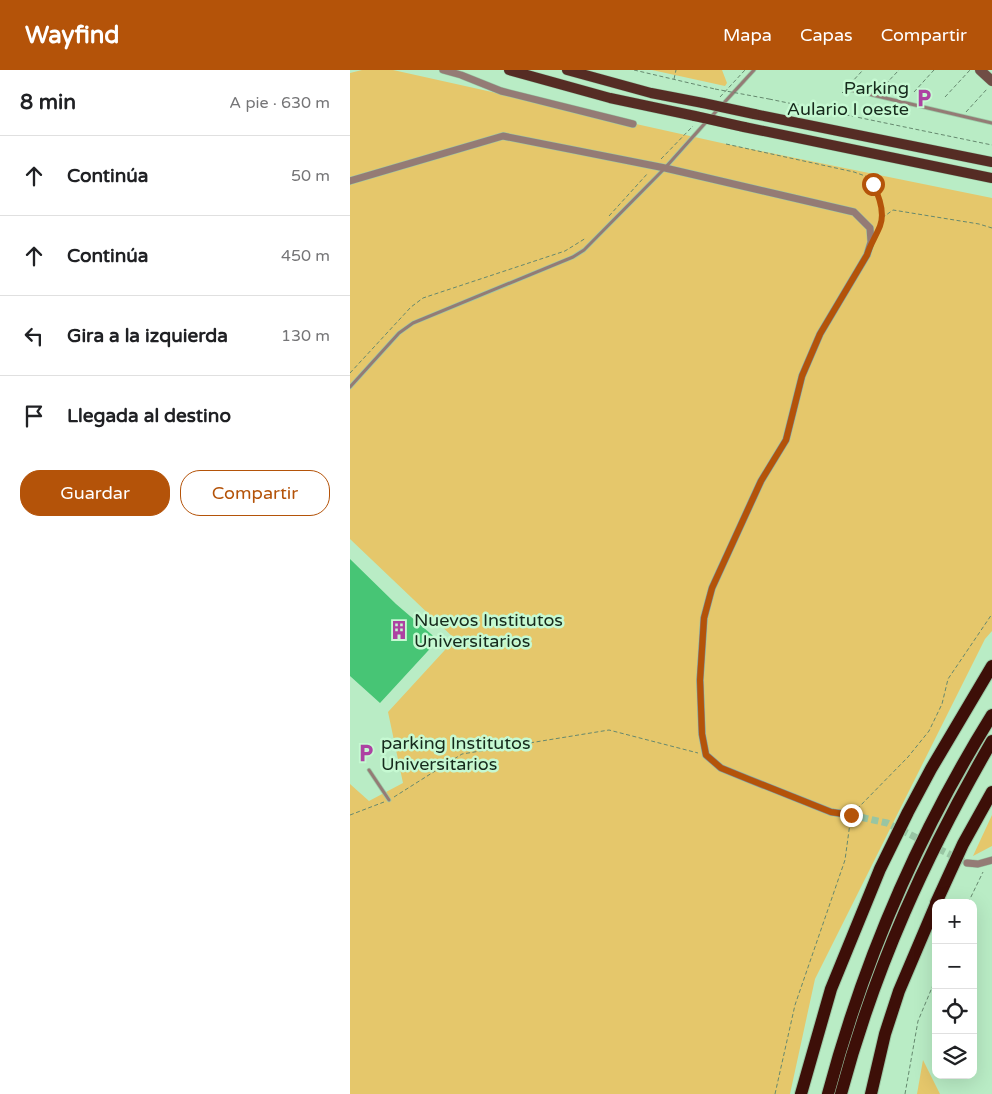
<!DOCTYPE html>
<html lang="es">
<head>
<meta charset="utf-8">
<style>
  body { margin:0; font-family:"Varela Round",sans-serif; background:#f2f2f2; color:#202124 }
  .controls { position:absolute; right:15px; bottom:15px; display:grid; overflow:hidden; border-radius:10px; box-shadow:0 5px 20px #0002 }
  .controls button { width:45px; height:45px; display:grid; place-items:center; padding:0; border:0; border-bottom:1px solid #e0e0e0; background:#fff; color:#202124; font:25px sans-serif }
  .stop { position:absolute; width:15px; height:15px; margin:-11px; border:4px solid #b45309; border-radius:50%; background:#fff }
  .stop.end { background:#b45309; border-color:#fff; box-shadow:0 1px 5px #0008 }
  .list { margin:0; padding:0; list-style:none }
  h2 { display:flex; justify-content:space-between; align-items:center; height:65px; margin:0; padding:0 20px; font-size:21px }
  h2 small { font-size:16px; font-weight:400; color:#757577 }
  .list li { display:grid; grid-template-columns:32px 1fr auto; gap:15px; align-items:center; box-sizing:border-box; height:80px; padding:0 20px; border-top:1px solid #e0e0e0 }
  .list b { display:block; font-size:19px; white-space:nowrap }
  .list em { font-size:16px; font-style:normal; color:#757577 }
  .actions { display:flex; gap:10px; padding:15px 20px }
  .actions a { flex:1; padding:11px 0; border:1px solid #b45309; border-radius:20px; text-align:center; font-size:18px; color:#b45309 }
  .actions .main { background:#b45309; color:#fff }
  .icon { flex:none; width:28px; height:28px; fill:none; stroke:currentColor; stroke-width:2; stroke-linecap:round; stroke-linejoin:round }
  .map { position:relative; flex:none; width:642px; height:1024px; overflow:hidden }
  header { display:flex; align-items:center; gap:30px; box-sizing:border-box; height:70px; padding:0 25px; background:#b45309; color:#fff }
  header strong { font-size:24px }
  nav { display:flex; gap:28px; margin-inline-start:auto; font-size:18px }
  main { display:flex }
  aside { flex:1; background:#fff }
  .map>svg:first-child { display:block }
  .green { fill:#e5c76b }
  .building { fill:#47c575 }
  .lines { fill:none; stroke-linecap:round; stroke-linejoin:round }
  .street-tunnel { stroke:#98c5a3; stroke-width:7; stroke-dasharray:7 3.5; stroke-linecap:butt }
  .lane-casing { stroke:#9cc9a7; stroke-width:4.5 }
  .street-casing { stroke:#9cc9a7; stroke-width:8 }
  .secondary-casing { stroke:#9cc9a7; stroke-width:11 }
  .primary-casing { stroke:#9cc9a7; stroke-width:11 }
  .highway-casing { stroke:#9cc9a7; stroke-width:14 }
  .path { stroke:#65886e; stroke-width:1; stroke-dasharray:4 2.5; stroke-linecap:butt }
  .lane { stroke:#947b75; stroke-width:3 }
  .street { stroke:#947b75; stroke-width:7 }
  .secondary { stroke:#704d45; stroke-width:10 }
  .primary { stroke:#552c24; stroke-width:10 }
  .highway { stroke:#3d0f08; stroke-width:12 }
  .primary-bridge-casing { stroke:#9cc9a7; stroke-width:11; stroke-linecap:butt }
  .path-bridge { stroke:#65886e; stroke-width:1; stroke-dasharray:4 2.5; stroke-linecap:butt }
  .primary-bridge { stroke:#552c24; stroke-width:10 }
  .route { stroke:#b45309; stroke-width:6 }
  .labels { text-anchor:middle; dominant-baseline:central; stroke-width:5; stroke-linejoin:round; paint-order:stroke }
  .poi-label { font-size:18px; fill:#162a1c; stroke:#c6f9d2; text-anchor:start }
</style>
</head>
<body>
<header>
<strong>Wayfind</strong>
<nav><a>Mapa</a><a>Capas</a><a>Compartir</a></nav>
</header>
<main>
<aside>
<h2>8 min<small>A pie · 630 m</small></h2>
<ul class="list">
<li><svg class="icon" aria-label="ahead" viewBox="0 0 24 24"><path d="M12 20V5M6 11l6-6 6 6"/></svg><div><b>Continúa</b></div><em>50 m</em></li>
<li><svg class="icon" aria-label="ahead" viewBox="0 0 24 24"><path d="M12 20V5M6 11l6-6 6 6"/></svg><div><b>Continúa</b></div><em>450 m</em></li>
<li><svg class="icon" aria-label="left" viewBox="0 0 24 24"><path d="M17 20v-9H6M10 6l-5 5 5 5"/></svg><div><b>Gira a la izquierda</b></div><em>130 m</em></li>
<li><svg class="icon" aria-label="arrive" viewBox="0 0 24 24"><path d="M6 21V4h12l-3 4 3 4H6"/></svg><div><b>Llegada al destino</b></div></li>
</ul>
<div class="actions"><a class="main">Guardar</a><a>Compartir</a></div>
</aside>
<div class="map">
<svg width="642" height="1024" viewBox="0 0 642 1024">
  <rect width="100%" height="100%" fill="#b9ecc5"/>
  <!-- green -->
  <path class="green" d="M12,0h31l333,74 266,54v433l-7,8 -170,340 -25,115h-440v-310l19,17 34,-18 -15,-71 67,-73 -105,-100v-466z
    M302,0h70l5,13 -2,3z
    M642,745v31l-19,10z
    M573,990l17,34h-23z"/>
  <!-- building -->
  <path class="building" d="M0,489l46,45 42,36 -58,63 -30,-27z"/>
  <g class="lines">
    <!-- street-tunnel -->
    <path class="street-tunnel" d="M501,745l36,8 80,40"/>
    <!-- lane casing -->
    <g class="lane-casing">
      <path id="lane" d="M501,20l141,33
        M361,47l43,-47
        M0,317l49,-54 14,-10 160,-66 11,-7 81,-82 42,-47
        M19,700l20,30"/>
    </g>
    <!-- street casing -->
    <g class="street-casing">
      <path id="street" d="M93,0l18,5 40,16 132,33
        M0,111l153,-45 162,32 189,44 16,16 1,14 -4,13 -47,79 -18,42 -16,64 -25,41 -49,107 -8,30 -4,62 2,54 4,21 15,13 27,11 83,33 20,3
        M617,793l11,1 14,-4"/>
    </g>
    <!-- secondary casing -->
    <g class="secondary-casing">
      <path id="secondary" d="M630,0l12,11"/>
    </g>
    <!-- primary casing -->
    <g class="primary-casing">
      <path id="primary" d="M159,0l101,28 85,18
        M217,0l84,23 52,10
        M404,44l238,48
        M394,57l248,51"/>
    </g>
    <!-- highway casing -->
    <g class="highway-casing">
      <path id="highway" d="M586,833l27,-59 29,-52
        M451,1024l30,-105 49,-120 28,-57 23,-43 61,-103
        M478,1024c36,-135 90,-260 164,-379
        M491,1024c34,-127 85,-239 151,-353
        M521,1024l14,-60 14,-43 37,-87"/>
    </g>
    <!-- path -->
    <path class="path" d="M284,0l81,19
      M324,9l2,-9
      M500,14l13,-14
      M531,19l18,-19
      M564,22l20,-22
      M492,23l4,-4
      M370,27l25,-27
      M595,27l25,-27
      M419,29l223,46
      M616,42l21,-23
      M376,74l128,28 14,5c9,14 20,36 11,52
      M311,89l32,-33
      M259,146l39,-43
      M532,148l11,-8 86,14 13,4
      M0,303l61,-66 12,-9 142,-47 21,-13
      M44,727l68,-43 147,-24 89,23
      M507,739l51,-52 21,-26 13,-27 6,-25 44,-65
      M0,745l34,-13
      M618,833l15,-31
      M425,1024l20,-89 50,-145 5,-37
      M555,1024l13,-73 18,-43"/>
    <!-- lane -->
    <use href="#lane" class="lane"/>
    <!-- street -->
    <use href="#street" class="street"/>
    <!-- secondary -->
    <use href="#secondary" class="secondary"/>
    <!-- primary -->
    <use href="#primary" class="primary"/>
    <!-- highway -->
    <use href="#highway" class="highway"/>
    <!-- primary-bridge casing -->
    <g class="primary-bridge-casing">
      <path id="primary-bridge" d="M353,33l51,11
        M345,46l49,11"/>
    </g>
    <!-- path-bridge -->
    <path class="path-bridge" d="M365,19l54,10"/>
    <!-- primary-bridge -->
    <use href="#primary-bridge" class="primary-bridge"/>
  </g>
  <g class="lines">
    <!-- route -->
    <path class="route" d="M501,745l-20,-3 -83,-33 -27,-11 -15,-13 -4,-21 -2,-54 4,-62 8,-30 49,-107 25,-41 16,-64 18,-42 47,-79c3,-10 9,-19 13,-29 5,-13 -1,-30 -7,-42"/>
  </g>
  <!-- icons -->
  <defs>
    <g id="parking-bare" transform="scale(1.5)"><path d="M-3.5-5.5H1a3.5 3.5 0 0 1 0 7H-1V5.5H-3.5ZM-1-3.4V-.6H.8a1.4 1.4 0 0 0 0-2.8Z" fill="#ad42a2" stroke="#c6f9d2" stroke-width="2.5" paint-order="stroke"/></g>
    <g id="building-bare" transform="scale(1.5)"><path d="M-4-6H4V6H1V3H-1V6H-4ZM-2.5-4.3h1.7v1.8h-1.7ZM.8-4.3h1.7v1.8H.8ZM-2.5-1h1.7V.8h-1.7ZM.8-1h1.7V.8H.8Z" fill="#ad42a2" stroke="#c6f9d2" stroke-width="2.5" paint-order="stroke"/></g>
  </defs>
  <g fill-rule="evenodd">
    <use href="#parking-bare" x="574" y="28"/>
    <use href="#building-bare" x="49" y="560"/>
    <use href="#parking-bare" x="16" y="683"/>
  </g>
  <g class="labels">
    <!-- poi labels -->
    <g class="poi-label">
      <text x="559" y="18" text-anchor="end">Parking<tspan x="559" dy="21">Aulario I oeste</tspan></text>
      <text x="64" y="550">Nuevos Institutos<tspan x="64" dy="21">Universitarios</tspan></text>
      <text x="31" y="673">parking Institutos<tspan x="31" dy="21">Universitarios</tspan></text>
    </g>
  </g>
</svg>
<div class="controls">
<button>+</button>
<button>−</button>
<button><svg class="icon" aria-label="locate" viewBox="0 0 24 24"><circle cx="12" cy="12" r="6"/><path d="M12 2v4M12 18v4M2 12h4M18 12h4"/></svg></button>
<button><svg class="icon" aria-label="layers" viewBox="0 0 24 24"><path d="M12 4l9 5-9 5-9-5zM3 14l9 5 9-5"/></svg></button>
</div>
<div class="stop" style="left:523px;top:114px"></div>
<div class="stop end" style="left:501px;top:745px"></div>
</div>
</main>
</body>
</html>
